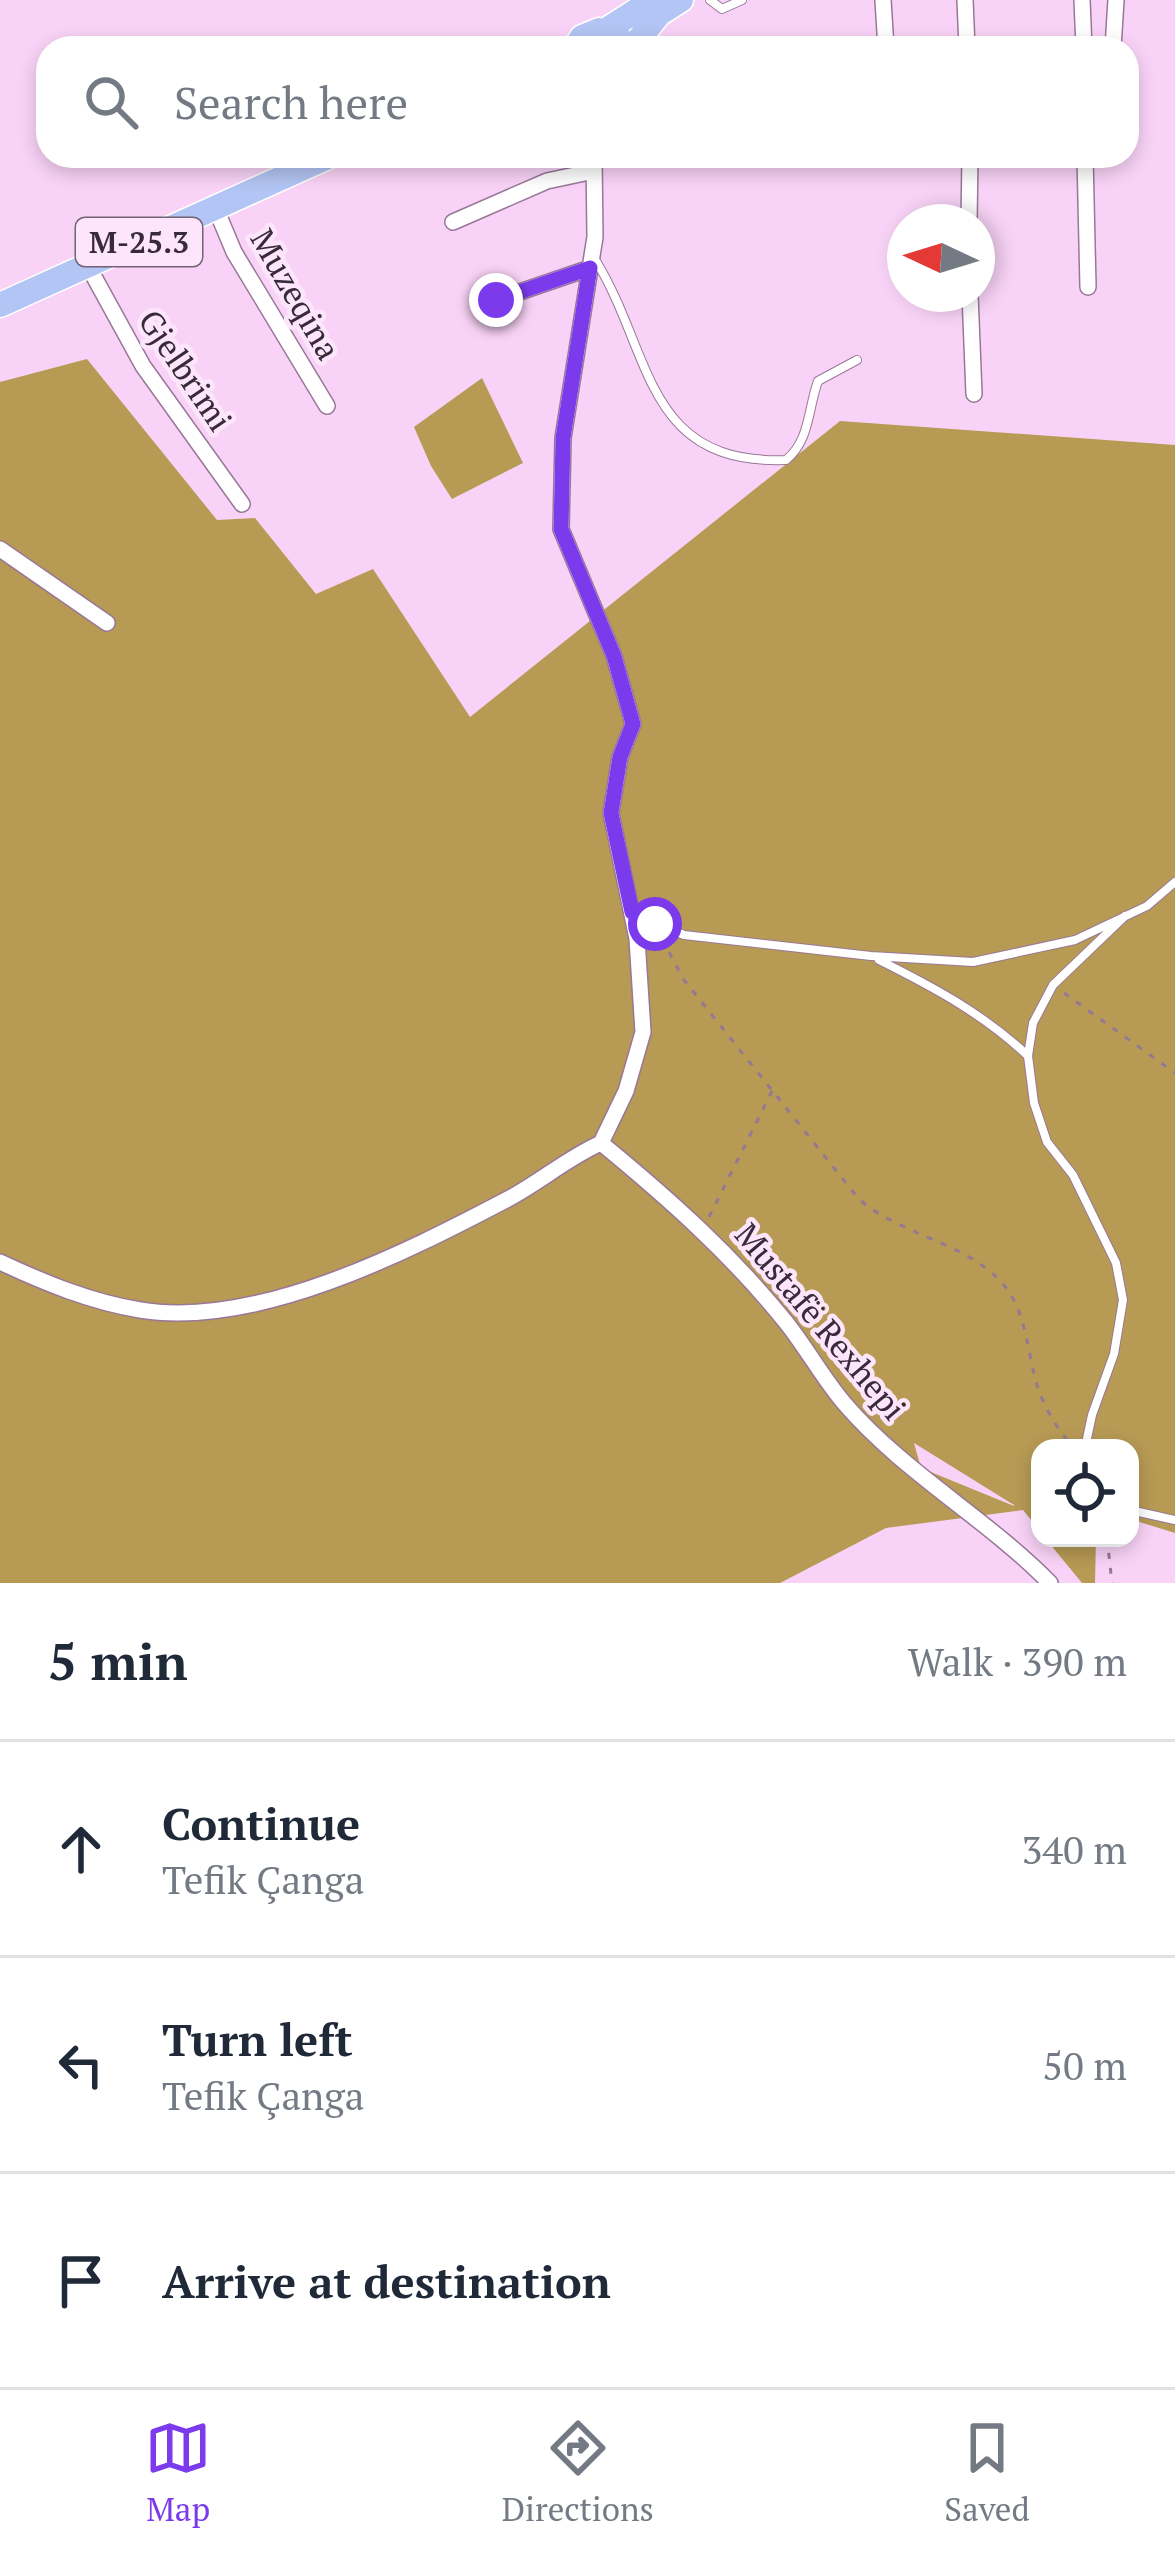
<!DOCTYPE html>
<html lang="en">
<head>
<meta charset="utf-8">
<style>
  body { margin:0; font-family:"PT Serif",serif; background:#f2f2f3; color:#1f2937 }
  .controls { position:absolute; right:36px; bottom:36px; display:grid; overflow:hidden; border-radius:24px; box-shadow:0 6px 18px #0003 }
  .controls button { width:108px; height:108px; display:grid; place-items:center; padding:0; border:0; border-bottom:3px solid #e0e1e3; background:#fff; color:#1f2937; font:60px sans-serif }
  .compass { position:absolute; left:887px; top:204px; width:108px; height:108px; border-radius:50%; background:#fff; box-shadow:0 6px 18px #0003; rotate:274deg }
  .stop { position:absolute; width:36px; height:36px; margin:-27px; border:9px solid #7c3aed; border-radius:50%; background:#fff }
  .stop.end { background:#7c3aed; border-color:#fff; box-shadow:0 3px 12px #0008 }
  .list { margin:0; padding:0; list-style:none }
  h2 { display:flex; justify-content:space-between; align-items:center; height:156px; margin:0; padding:0 48px; font-size:51px }
  h2 small { font-size:39px; font-weight:400; color:#747a83 }
  .list li { display:grid; grid-template-columns:78px 1fr auto; gap:36px; align-items:center; box-sizing:border-box; height:216px; padding:0 48px; border-top:3px solid #e0e1e3 }
  .list b { display:block; font-size:45px; white-space:nowrap }
  .list p { margin:0; font-size:39px; white-space:nowrap; color:#747a83 }
  .list em { font-size:39px; font-style:normal; color:#747a83 }
  .icon { flex:none; width:66px; height:66px; fill:none; stroke:currentColor; stroke-width:2; stroke-linecap:round; stroke-linejoin:round }
  .map { position:relative; flex:none; width:1175px; height:1583px; overflow:hidden }
  .search { position:absolute; background:#fff; box-shadow:0 6px 18px #0003; left:36px; right:36px; top:36px; height:132px; display:flex; align-items:center; gap:30px; box-sizing:border-box; padding:0 42px; border-radius:36px; color:#747a83; font-size:45px }
  .sheet { height:804px; background:#fff }
  nav { display:flex; justify-content:space-around; align-items:center; box-sizing:border-box; height:168px; border-top:3px solid #e0e1e3; background:#fff; font-size:33px; color:#747a83 }
  nav a { display:grid; justify-items:center; gap:6px }
  nav .on { color:#7c3aed }
  .map>svg:first-child { display:block }
  .forest { fill:#b79a54; fill-rule:evenodd }
  .lines { fill:none; stroke-linecap:round; stroke-linejoin:round }
  .service-casing { stroke:#997798; stroke-width:10 }
  .minor-casing { stroke:#997798; stroke-width:18 }
  .primary-casing { stroke:#fff; stroke-width:27 }
  .path { stroke:#937a92; stroke-width:3; stroke-dasharray:6 9; stroke-linecap:butt }
  .service { stroke:#fff; stroke-width:8 }
  .minor { stroke:#fff; stroke-width:15 }
  .primary { stroke:#b3c5f4; stroke-width:24 }
  .route { stroke:#7c3aed; stroke-width:15 }
  .labels { text-anchor:middle; dominant-baseline:central; stroke-width:9; stroke-linejoin:round; paint-order:stroke }
  .shield { fill:#fde6fc; stroke:#736273; stroke-width:3 }
  .shield-label { font-size:30px; font-weight:bold; fill:#382a38 }
  .street-label { font-size:33px; fill:#382a38; stroke:#fde6fc }
</style>
</head>
<body>
<div class="map">
<svg width="1175" height="1583" viewBox="0 0 1175 1583">
  <rect width="100%" height="100%" fill="#f9d3f7"/>
  <!-- forest -->
  <path class="forest" d="M87,359l130,161 38,-2 61,76 57,-25 97,148 370,-296 335,24v1088l-45,-14v-71h-90v83l-17,-21 -137,18 -106,55h-780v-1201zM914,1443l100,62v1l-93,-38z
    M482,378l41,85 -71,36 -21,-33 -17,-39z
    M1045,1538h51l-1,45h-13z"/>
  <g class="lines">
    <!-- service casing -->
    <g class="service-casing">
      <path id="service" d="M710,0l12,9 20,-9
        M596,261c57,93 48,204 190,199 24,-19 22,-52 32,-79l39,-21
        M633,913l51,22 187,21 102,6 102,-22 72,-34 28,-24
        M879,960c54,27 103,53 148,95
        M1085,1448l7,-33 22,-61 9,-54 -7,-37 -43,-88 -26,-33 -13,-39 -6,-47 5,-33 20,-38 72,-69
        M1130,1510l45,10"/>
    </g>
    <!-- minor casing -->
    <g class="minor-casing">
      <path id="minor" d="M883,0l3,48
        M965,0l2,48
        M1082,0l2,48
        M1113,48l3,-48
        M594,156l1,81 -32,201 -2,91 53,127 19,68 -13,33 -9,56 26,126 6,93 -17,59 -25,52
        M1085,156l3,131
        M216,209l18,43 93,154
        M453,222l94,-41 47,-10
        M969,222l1,-66
        M87,264l56,102 99,138
        M970,294l4,100
        M496,300l94,-32
        M0,549l107,74
        M601,1143c67,55 130,111 184,178 21,26 37,56 59,82 59,69 142,115 206,180
        M0,1262c45,21 91,40 140,48 116,19 265,-57 366,-110 33,-17 61,-42 95,-57"/>
    </g>
    <!-- primary casing -->
    <g class="primary-casing">
      <path id="primary" d="M606,30l47,-30
        M575,48l7,-11 17,-7 19,6 8,12
        M632,48l27,-34 22,-14
        M0,305l330,-149"/>
    </g>
    <!-- path -->
    <path class="path" d="M662,939l22,41 174,218c42,39 118,45 151,94 19,28 19,68 30,99 8,22 20,39 34,57
      M1064,993l111,80
      M709,1217l63,-126
      M1107,1538l5,45"/>
    <!-- service -->
    <use href="#service" class="service"/>
    <!-- minor -->
    <use href="#minor" class="minor"/>
    <!-- primary -->
    <use href="#primary" class="primary"/>
  </g>
  <g class="lines">
    <!-- route -->
    <path class="route" d="M496,300l94,-32 -27,170 -2,91 53,127 19,68 -13,33 -9,56 21,99 23,12"/>
  </g>
  <g class="labels">
    <!-- shield labels -->
    <rect class="shield" x="76" y="218" width="126" height="48" rx="9"/>
    <g class="shield-label">
      <text x="139" y="242">M-25.3</text>
    </g>
    <!-- street labels -->
    <g class="street-label">
      <text transform="translate(296 294) rotate(60)">Muzeqina</text>
      <text transform="translate(186 370) rotate(56)">Gjelbrimi</text>
      <text transform="translate(821 1321) rotate(50)">Mustafë Rexhepi</text>
    </g>
  </g>
</svg>
<div class="controls">
<button><svg class="icon" aria-label="locate" viewBox="0 0 24 24"><circle cx="12" cy="12" r="6"/><path d="M12 2v4M12 18v4M2 12h4M18 12h4"/></svg></button>
</div>
<svg class="compass" viewBox="-18 -18 36 36"><path d="M0-13l5 13h-10z" fill="#e53935"/><path d="M0 13l5-13h-10z" fill="#747a83"/></svg>
<div class="stop" style="left:655px;top:924px"></div>
<div class="stop end" style="left:496px;top:300px"></div>
<div class="search"><svg class="icon" aria-label="search" viewBox="0 0 24 24"><circle cx="10" cy="10" r="6"/><path d="M15 15l6 6"/></svg>Search here</div>
</div>
<section class="sheet">
<h2>5 min<small>Walk · 390 m</small></h2>
<ul class="list">
<li><svg class="icon" aria-label="ahead" viewBox="0 0 24 24"><path d="M12 20V5M6 11l6-6 6 6"/></svg><div><b>Continue</b><p>Tefik Çanga</p></div><em>340 m</em></li>
<li><svg class="icon" aria-label="left" viewBox="0 0 24 24"><path d="M17 20v-9H6M10 6l-5 5 5 5"/></svg><div><b>Turn left</b><p>Tefik Çanga</p></div><em>50 m</em></li>
<li><svg class="icon" aria-label="arrive" viewBox="0 0 24 24"><path d="M6 21V4h12l-3 4 3 4H6"/></svg><div><b>Arrive at destination</b></div></li>
</ul>
</section>
<nav>
<a class="on"><svg class="icon" aria-label="map" viewBox="0 0 24 24"><path d="M3 6l6-2 6 2 6-2v14l-6 2-6-2-6 2zM9 4v14M15 6v14"/></svg>Map</a>
<a><svg class="icon" aria-label="directions" viewBox="0 0 24 24"><path d="M12 3l9 9-9 9-9-9zM9 14v-3h6M13 9l2 2-2 2"/></svg>Directions</a>
<a><svg class="icon" aria-label="saved" viewBox="0 0 24 24"><path d="M7 4h10v16l-5-4-5 4z"/></svg>Saved</a>
</nav>
</body>
</html>
